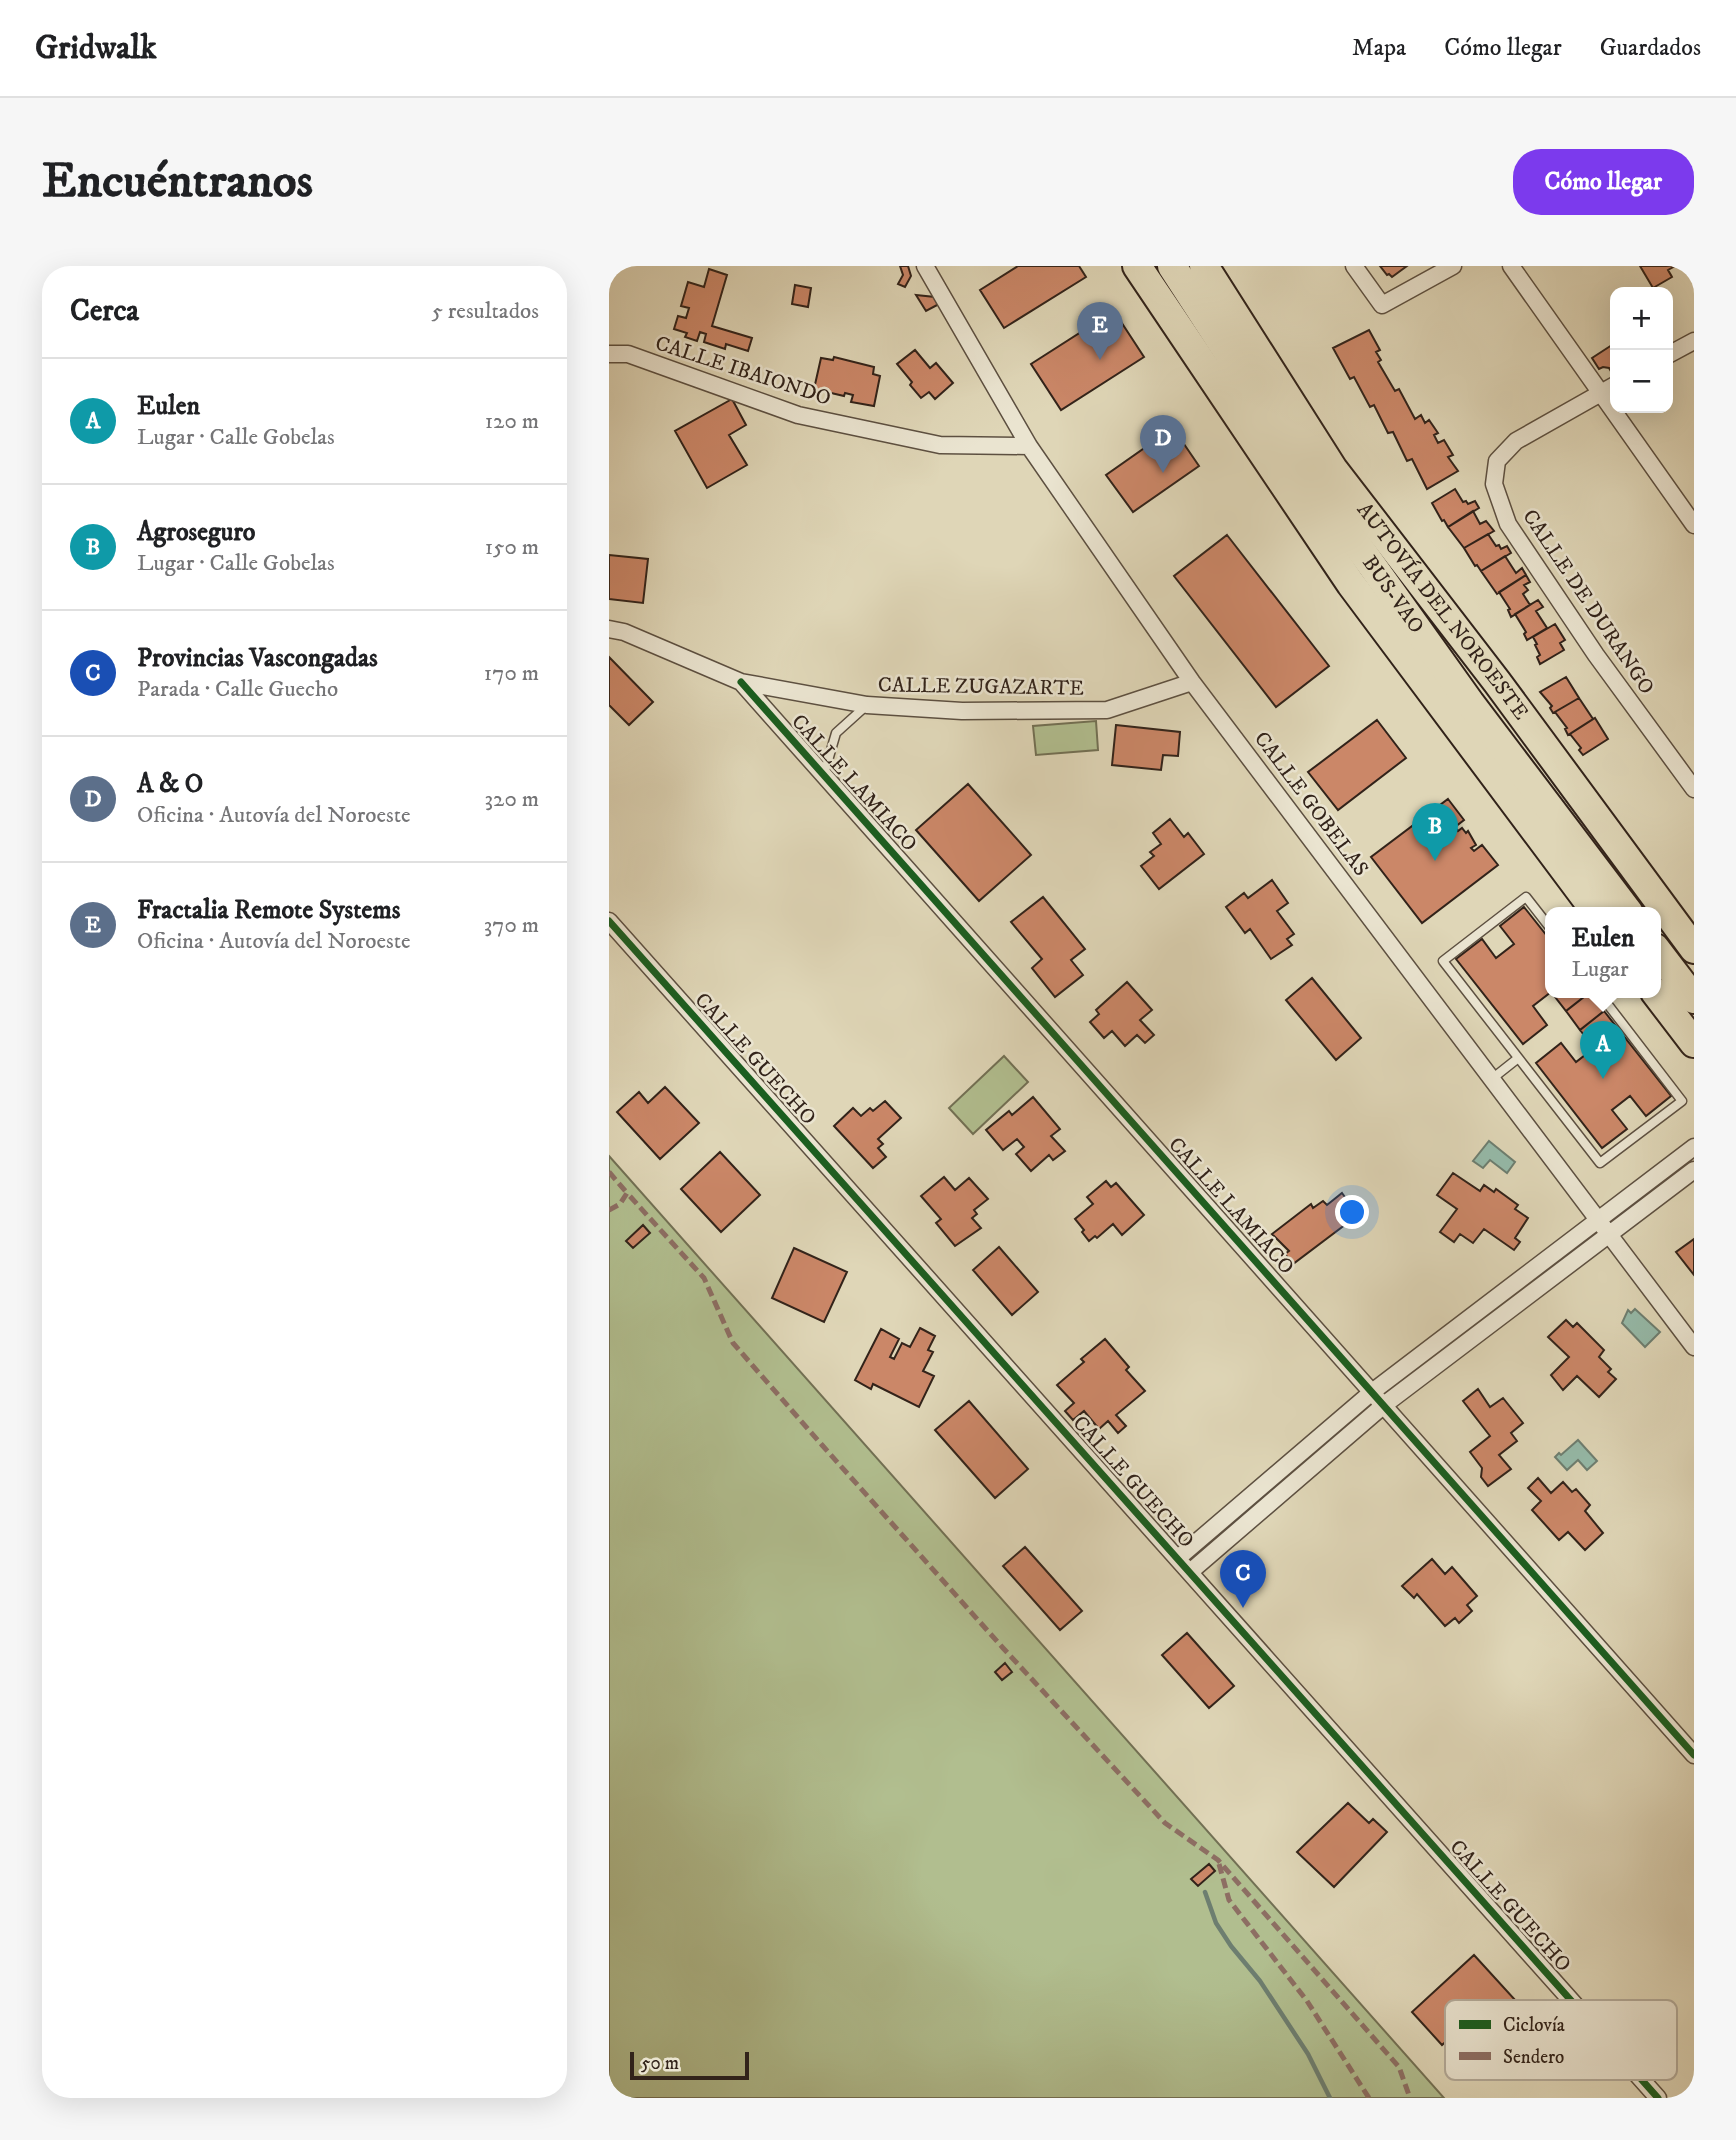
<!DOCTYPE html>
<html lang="es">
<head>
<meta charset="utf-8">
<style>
  body { margin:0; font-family:"IM FELL DW Pica",serif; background:#f6f6f6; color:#202124 }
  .controls { position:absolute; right:21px; top:21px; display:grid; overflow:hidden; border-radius:14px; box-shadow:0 7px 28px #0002 }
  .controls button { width:63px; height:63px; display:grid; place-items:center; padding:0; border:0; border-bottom:2px solid #e0e0e0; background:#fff; color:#202124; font:35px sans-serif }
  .scale { position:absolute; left:21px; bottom:18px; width:119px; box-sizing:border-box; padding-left:7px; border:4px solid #32231a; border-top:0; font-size:19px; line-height:24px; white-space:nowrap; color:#32231a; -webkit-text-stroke:5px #eae4d0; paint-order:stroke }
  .you { position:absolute; left:744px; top:947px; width:24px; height:24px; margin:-18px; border:5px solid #fff; border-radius:50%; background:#1a73e8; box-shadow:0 0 0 10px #1a73e833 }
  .badge { display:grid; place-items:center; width:46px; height:46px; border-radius:50%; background:#7c3aed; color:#fff; font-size:23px; font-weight:700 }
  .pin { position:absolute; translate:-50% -58px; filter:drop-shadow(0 2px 4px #0008) }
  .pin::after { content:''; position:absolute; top:37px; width:24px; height:21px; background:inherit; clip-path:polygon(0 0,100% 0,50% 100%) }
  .popup { position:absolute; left:936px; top:641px; width:116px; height:91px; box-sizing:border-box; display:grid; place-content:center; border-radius:14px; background:#fff; filter:drop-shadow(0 2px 5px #0005); font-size:23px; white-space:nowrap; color:#757577 }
  .popup b { font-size:26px; color:#202124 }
  .popup::after { content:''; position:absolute; left:50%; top:100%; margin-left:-14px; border:14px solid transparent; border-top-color:#fff }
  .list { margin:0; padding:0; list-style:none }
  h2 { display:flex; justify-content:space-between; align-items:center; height:91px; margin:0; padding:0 28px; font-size:30px }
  h2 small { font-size:23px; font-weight:400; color:#757577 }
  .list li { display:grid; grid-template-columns:46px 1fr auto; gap:21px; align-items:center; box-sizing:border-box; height:126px; padding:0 28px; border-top:2px solid #e0e0e0 }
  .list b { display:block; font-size:26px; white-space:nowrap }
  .list p { margin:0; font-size:23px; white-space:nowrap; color:#757577 }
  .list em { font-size:23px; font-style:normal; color:#757577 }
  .map { position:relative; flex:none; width:1085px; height:1832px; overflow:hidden; border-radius:28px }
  header { display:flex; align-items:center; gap:42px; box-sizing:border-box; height:98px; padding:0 35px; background:#fff; border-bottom:2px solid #e0e0e0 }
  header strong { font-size:33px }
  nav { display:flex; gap:38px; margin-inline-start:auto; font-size:24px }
  .intro { display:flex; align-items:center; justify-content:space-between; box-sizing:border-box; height:168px; padding:0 42px }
  h1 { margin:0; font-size:49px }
  .button { padding:18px 32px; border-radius:28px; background:#7c3aed; color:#fff; font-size:24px; font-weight:700 }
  main { display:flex; gap:42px; padding:0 42px }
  aside { flex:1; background:#fff; border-radius:28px; box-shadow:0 7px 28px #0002 }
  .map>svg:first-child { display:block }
  .green { fill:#b1be8f; stroke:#727054; stroke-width:2 }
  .water { fill:#95baa9; stroke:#6d7e70; stroke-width:2 }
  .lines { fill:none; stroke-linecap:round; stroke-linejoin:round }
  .stream { stroke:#6d7e70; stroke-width:4.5 }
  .building { fill:#cb8768; stroke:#32231a; stroke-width:2 }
  .service-casing { stroke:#5d5041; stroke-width:11 }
  .minor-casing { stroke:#5d5041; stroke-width:19 }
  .motorway-casing { stroke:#32231a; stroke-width:32 }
  .service { stroke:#eae4d0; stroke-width:8 }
  .minor { stroke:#eae4d0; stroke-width:16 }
  .motorway { stroke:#dfd6b7; stroke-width:28 }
  .quiet { stroke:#8d6e63; stroke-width:5; stroke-dasharray:10 5; stroke-linecap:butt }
  .cycleway-casing { stroke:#eae4d0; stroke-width:11 }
  .cycleway { stroke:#1b5e20; stroke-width:7 }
  .labels { text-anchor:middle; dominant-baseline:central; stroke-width:5; stroke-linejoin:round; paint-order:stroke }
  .street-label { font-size:21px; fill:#32231a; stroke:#eae4d0 }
  .key { fill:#eae4d0; stroke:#b3aa99; stroke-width:2 }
  .key-label { font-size:19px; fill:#32231a }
</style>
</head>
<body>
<header>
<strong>Gridwalk</strong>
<nav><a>Mapa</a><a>Cómo llegar</a><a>Guardados</a></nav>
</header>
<div class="intro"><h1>Encuéntranos</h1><a class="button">Cómo llegar</a></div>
<main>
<aside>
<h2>Cerca<small>5 resultados</small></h2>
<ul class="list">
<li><span class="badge" style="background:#0f9aa8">A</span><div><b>Eulen</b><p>Lugar · Calle Gobelas</p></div><em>120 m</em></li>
<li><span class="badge" style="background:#0f9aa8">B</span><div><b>Agroseguro</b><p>Lugar · Calle Gobelas</p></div><em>150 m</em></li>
<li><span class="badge" style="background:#1a4fb4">C</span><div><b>Provincias Vascongadas</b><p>Parada · Calle Guecho</p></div><em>170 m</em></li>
<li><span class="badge" style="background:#5c6f8a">D</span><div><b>A &amp; O</b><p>Oficina · Autovía del Noroeste</p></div><em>320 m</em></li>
<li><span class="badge" style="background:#5c6f8a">E</span><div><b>Fractalia Remote Systems</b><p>Oficina · Autovía del Noroeste</p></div><em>370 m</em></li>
</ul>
</aside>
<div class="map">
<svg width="1085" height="1832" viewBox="0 0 1085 1832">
  <rect width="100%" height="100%" fill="#dfd6b7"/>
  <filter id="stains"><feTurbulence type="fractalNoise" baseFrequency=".00286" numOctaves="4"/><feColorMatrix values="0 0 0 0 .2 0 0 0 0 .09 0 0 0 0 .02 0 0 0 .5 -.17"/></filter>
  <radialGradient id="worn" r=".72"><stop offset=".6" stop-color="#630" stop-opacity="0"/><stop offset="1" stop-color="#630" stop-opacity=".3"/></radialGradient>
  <!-- green -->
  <path class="green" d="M487,455l2,29 -62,5 -3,-29z
    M395,790l24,26 -55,52 -24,-26z
    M0,890l835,942h-835z"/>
  <!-- water -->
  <path class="water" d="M880,875l26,21 -8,11 -17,-13 -7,8 -10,-7z
    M1026,1043l25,23 -15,15 -23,-24 6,-13 3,3z
    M969,1174l19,21 -10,9 -9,-10 -11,10 -12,-13 4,-4 2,2z"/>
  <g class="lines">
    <!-- stream -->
    <path class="stream" d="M596,1626l11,31 15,23 29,35 48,73 22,44"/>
  </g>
  <!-- building -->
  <path class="building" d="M291,0h8l3,10 -6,11 -7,-3 5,-9z
    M409,0h61l7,11 -82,51 -24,-38z
    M771,0h27l-15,11 -3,-3 -2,1z
    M1031,0h35l-7,4 4,7 -19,11z
    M100,3l18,6 -15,51 40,12 -4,13 -22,-7 -1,5 -21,-7 2,-8 -6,-2 -3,9 -12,-4 2,-4 -13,-4 4,-13 8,2 3,-10 -8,-2 7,-24 16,5z
    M186,19l16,3 -3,19 -16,-3z
    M307,29l19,2 4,7 -13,7z
    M505,45l30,46 -83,53 -30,-46z
    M760,64l11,20 -4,2 5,8 -3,2 17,29 4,-2 16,30 6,-4 4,8 4,-3 9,13 -4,2 4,8 6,-3 9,15 -5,2 10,14 -31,18 -15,-30 -5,2 -14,-29 -5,1 -14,-28 -4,2 -16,-30 -4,2 -17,-31z
    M1006,77v28l-3,2 -3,-5 -6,-1 -4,2 -7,-11z
    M306,84l15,18 6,-5 17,20 -18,16 -6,-7 -8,6 -11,-13 2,-3 -15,-18z
    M225,91l40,10 -1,7 7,2 -6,30 -23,-4 2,-7 -8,-2 -1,3 -30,-7 7,-31 12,2z
    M123,133l14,26 -17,10 18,30 -40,23 -32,-57z
    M564,162l26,38 -66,46 -27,-37z
    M846,223l8,13 3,-1 2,3 7,-3 4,7 -31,19 -4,-7 -2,1 -10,-18z
    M864,245l7,13 6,-3 8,10 -30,17 -16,-21z
    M879,268l8,12 3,-1 2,4 6,-3 4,7 -30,18 -4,-6 -2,1 -11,-18z
    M618,269l102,131 -53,41 -102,-131z
    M0,289l39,4 -5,44 -34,-4z
    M896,290l11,17 6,-5 4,7 -29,19 -16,-23z
    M917,309l4,7 -6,3 4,5 -5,4 7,11 -19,12 -3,-7 2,-1 -11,-17z
    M929,334l5,7 -7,4 11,17 -20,12 -3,-6 2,-2 -11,-18z
    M946,358l10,16 -5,3 4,7 -24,14 -3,-7 3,-2 -5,-10 2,-1 -4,-7z
    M0,391l44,45 -24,23 -20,-20z
    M957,411l13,21 -26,15 -3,-5 2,-2 -12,-14z
    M970,432l14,21 -25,16 -3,-6 2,-1 -12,-16z
    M986,452l13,21 -25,16 -4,-5 2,-2 -11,-14z
    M768,454l29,38 -68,52 -30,-38z
    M507,459l64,7 -2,24 -15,-1 -2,15 -49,-5z
    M359,518l63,71 -52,46 -63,-71z
    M839,533l16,21 -9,7 3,4 4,-3 4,5 2,-2 8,14 -5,3 3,3 8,-6 16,20 -76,58 -51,-66z
    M561,553l14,18 4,-4 16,21 -45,35 -18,-23 13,-10 -4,-4 11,-8 -8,-11z
    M663,614l16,23 -11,8 17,23 -7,5 5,6 -21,14 -21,-30 -5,4 -19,-26 18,-14 4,5z
    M434,631l42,52 -14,11 12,15 -28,22 -23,-29 10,-9 -31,-37z
    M915,641l27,34v51l-18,14 14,19 -24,19 -67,-85 26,-20 14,19 18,-14 -14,-18z
    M703,712l49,60 -25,22 -50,-60z
    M518,716l25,28 -12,10 14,15 -9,8 -8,-8 -12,11 -13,-15 -8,7 -14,-16 9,-8 -3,-4z
    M943,727h37l-23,18z
    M980,727l15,18 -24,19 -14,-19z
    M995,745l67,85 -25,20 -16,-20 -18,14 15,19 -25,19 -66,-85 25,-20 15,19 18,-14 -14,-18z
    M56,821l34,36 -39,36 -43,-47 22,-20 9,11z
    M424,831l27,32 -9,7 14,15 -12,9 -4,-5 -18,16 -15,-17 8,-7 -7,-8 -14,11 -17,-20 23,-19 3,4z
    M276,835l16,17 -23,21 5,5 -5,4 8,9 -13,11 -39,-42 19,-18 8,8 9,-8 3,3z
    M111,886l40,43 -39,37 -40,-43z
    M844,907l27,18 4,-6 10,7 2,-3 22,16 -3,4 13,9 -13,20 5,4 -6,8 -30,-21 -11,14 -13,-9 -6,8 -14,-10 17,-23 -20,-14z
    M335,911l11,13 14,-12 19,21 -14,11 3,4 -5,4 9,10 -26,18 -19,-23 5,-4 -20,-23z
    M497,915l5,6 5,-4 28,32 -22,20 -9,-11 -16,14 -2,-2 -6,5 -7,-9 2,-2 -9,-11 18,-15 -6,-7z
    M733,927l16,22 -65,49 -8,-10 4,-3 -17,-17 39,-30 2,4 10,-7 4,4z
    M34,959l7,8 -17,15 -7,-7z
    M1085,973v36l-18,-23z
    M390,981l39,45 -26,23 -39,-45z
    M185,982l53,24 -23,50 -52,-24z
    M957,1054l7,7 4,-4 27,27 -5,7 12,12 -3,3 8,7 -17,18 -22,-21 -14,14 -12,-15 18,-18 -21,-20z
    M311,1062l15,8 -7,14 5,2 -10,19 11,5 -15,31 -46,-23 -2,5 -16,-9 26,-51 18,10 -9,18 4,2 8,-16 8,4z
    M496,1073l24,28 -3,3 19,21 -29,24 10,11 -8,7 -10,-12 -9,8 -15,-18 -11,9 -8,-9 9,-8 -17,-18 27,-23 -3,-3z
    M869,1123l12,18 13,-9 20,25 -12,10 6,8 -18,14 12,14 -23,17 -7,-9 1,-9 -12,-16 20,-16 -27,-35z
    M360,1135l59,68 -33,29 -60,-68z
    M929,1212l13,15 12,-11 9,10 4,-3 14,16 -5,6 18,22 -18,17 -17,-18 -9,8 -27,-30 9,-9 -13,-13z
    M416,1281l57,64 -22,19 -57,-64z
    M823,1293l13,15 7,-7 25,29 -10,9 5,6 -13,12 -4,-5 -10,8 -28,-32 -3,4 -12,-12z
    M578,1367l47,53 -25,22 -47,-53z
    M396,1397l7,9 -10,8 -7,-8z
    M739,1537l21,20 4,-4 14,13 -53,55 -37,-35z
    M600,1598l6,7 -17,15 -7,-7z
    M865,1689l72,79 -30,27 -41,-45 -33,29 -30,-33z"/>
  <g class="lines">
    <!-- service casing -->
    <g class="service-casing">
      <path id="service" d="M215,508l12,-41 31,-28
        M942,663l-25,-32 -83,64 157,202 82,-62 -83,-108
        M884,812l24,-19"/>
    </g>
    <!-- minor casing -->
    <g class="minor-casing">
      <path id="minor" d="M316,0l104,180 163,236 502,665
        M745,0l28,39 71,-39
        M902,0l183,259
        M0,88h19l170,61 142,30 89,1
        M1059,89l26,-14
        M1006,119l-99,56 -19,20 -3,23 14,40 88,131 98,134
        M0,363l15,3 117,50 126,23 95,6 145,-1 85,-28
        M132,416l953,1073
        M0,655l1049,1177
        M569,1292l194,-166 322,-245
        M581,1306l194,-167 310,-235"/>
    </g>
    <!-- motorway casing -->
    <g class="motorway-casing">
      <g id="motorway">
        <path d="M528,0l214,318 246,329"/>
        <path id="s1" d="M563,0l139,214 159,223 159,210"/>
        <path id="s2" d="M595,0l129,203 164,213 197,267"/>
        <path d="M1046,682l39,51"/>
        <path d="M1046,726l39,51"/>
      </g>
    </g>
    <!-- service -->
    <use href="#service" class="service"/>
    <!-- minor -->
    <use href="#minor" class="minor"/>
    <!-- motorway -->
    <use href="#motorway" class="motorway"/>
    <!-- quiet -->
    <path class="quiet" d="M0,906l18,21
      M0,944l11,-6 7,-11 77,85 29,65 89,102 181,203 162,175 53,37 181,207 11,31
      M610,1598l10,36 78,101 62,97"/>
    <!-- cycleway casing -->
    <g class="cycleway-casing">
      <path id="cycleway" d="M132,416l953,1073
        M0,655l1049,1177"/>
    </g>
    <!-- cycleway -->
    <use href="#cycleway" class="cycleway"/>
  </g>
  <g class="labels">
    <!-- street labels -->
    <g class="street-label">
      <text transform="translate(134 105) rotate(18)">CALLE IBAIONDO</text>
      <text stroke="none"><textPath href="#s1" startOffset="396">BUS-VAO</textPath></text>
      <text transform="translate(979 336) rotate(56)">CALLE DE DURANGO</text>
      <text stroke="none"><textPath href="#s2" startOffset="420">AUTOVÍA DEL NOROESTE</textPath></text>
      <text transform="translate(372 421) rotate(1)">CALLE ZUGAZARTE</text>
      <text transform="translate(245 517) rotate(48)">CALLE LAMIACO</text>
      <text transform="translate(702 538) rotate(53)">CALLE GOBELAS</text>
      <text transform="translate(146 793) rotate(48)">CALLE GUECHO</text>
      <text transform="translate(622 940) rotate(48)">CALLE LAMIACO</text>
      <text transform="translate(524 1216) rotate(48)">CALLE GUECHO</text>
      <text transform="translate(901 1640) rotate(48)">CALLE GUECHO</text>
    </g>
  </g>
  <!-- legend -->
  <rect x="836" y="1734" width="232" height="80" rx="10" class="key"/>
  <rect x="850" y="1754" width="32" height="9" fill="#1b5e20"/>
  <rect x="850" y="1786" width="32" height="8" fill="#8d6e63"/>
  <g class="key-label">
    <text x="894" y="1765">Ciclovía</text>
    <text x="894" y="1797">Sendero</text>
  </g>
  <rect width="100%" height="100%" filter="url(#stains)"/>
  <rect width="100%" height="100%" fill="url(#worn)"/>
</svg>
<div class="controls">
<button>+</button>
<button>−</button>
</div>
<div class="scale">50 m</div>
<div class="you"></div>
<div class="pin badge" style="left:994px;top:813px;background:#0f9aa8">A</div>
<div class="popup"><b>Eulen</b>Lugar</div>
<div class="pin badge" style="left:826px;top:595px;background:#0f9aa8">B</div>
<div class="pin badge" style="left:634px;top:1342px;background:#1a4fb4">C</div>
<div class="pin badge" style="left:554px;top:207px;background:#5c6f8a">D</div>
<div class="pin badge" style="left:491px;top:94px;background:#5c6f8a">E</div>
</div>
</main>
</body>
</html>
